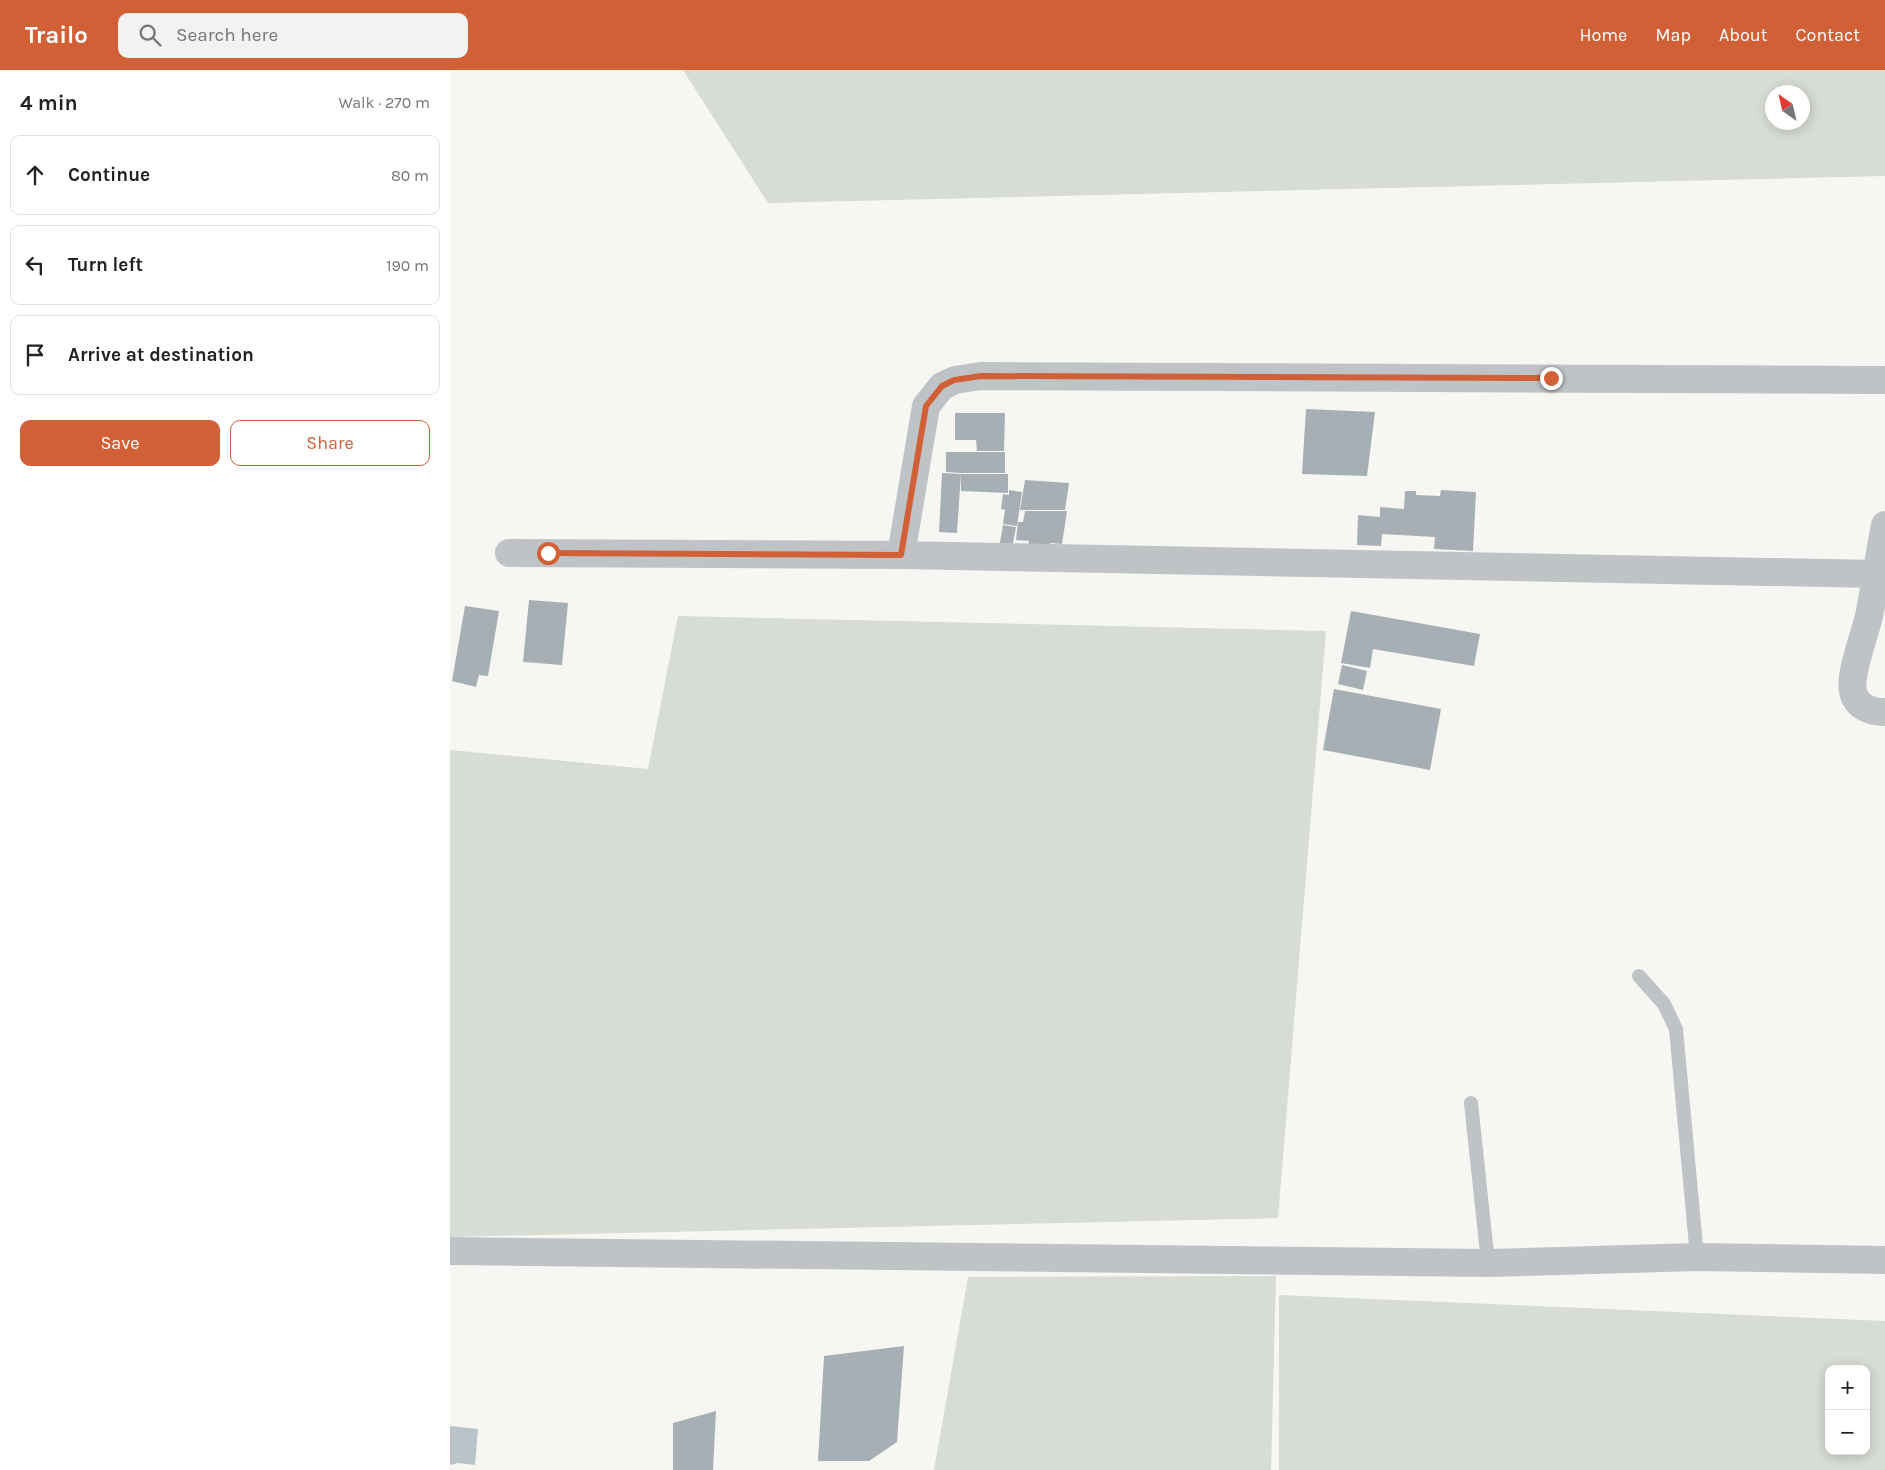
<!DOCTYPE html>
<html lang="en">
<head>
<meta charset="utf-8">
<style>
  body { margin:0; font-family:Karla,sans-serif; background:#f2f2f2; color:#222 }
  .controls { position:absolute; right:15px; bottom:15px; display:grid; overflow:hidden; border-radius:10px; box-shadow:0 2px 12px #0003 }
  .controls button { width:45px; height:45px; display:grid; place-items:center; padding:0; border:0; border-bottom:1px solid #e0e0e0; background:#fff; color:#222; font:25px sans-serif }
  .compass { position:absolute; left:1315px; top:15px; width:45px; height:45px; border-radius:50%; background:#fff; box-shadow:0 2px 12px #0003; rotate:326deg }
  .stop { position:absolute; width:15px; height:15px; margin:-11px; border:4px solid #d26036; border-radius:50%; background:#fff }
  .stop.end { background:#d26036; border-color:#fff; box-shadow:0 1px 5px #0008 }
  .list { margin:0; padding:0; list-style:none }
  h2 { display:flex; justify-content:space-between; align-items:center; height:65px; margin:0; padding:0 20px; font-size:21px }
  h2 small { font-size:16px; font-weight:400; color:#767676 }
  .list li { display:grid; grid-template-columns:32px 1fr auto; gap:15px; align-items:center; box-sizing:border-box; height:80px; margin:0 10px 10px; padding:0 10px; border:1px solid #e0e0e0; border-radius:10px }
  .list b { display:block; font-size:19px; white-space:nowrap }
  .list em { font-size:16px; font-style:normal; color:#767676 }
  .actions { display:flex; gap:10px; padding:15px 20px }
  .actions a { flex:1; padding:11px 0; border:1px solid #d26036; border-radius:10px; text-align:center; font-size:18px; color:#d26036 }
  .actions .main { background:#d26036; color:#fff }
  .icon { flex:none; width:28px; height:28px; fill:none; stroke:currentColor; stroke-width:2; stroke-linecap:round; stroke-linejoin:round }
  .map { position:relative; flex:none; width:1435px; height:1400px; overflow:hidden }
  header { display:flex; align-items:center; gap:30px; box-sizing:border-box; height:70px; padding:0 25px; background:#d26036; color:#fff }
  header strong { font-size:24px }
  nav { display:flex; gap:28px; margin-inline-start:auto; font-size:18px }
  .search { width:350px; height:45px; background:#f2f2f2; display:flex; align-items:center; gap:12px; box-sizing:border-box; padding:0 18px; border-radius:10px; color:#767676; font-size:19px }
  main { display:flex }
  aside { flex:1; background:#fff }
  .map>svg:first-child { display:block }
  .green { fill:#d7dcd4; fill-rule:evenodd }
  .water { fill:#bac3c8 }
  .building { fill:#a8afb4 }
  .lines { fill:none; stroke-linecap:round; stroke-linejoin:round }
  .lane { stroke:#bfc3c6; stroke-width:14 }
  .street { stroke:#bfc3c6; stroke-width:28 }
  .route { stroke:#d26036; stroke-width:6 }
</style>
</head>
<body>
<header>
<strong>Trailo</strong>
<div class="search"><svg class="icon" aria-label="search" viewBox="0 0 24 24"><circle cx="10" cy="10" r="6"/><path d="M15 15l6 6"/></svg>Search here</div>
<nav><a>Home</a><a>Map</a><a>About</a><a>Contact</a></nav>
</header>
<main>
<aside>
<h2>4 min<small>Walk · 270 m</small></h2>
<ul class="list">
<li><svg class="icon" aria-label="ahead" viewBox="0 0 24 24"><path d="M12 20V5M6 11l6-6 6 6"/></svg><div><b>Continue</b></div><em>80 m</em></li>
<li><svg class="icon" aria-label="left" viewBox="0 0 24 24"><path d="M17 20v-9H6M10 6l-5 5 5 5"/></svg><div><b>Turn left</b></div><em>190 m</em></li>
<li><svg class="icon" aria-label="arrive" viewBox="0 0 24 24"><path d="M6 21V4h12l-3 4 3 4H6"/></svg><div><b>Arrive at destination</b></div></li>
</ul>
<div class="actions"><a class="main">Save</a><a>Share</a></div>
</aside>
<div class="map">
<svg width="1435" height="1400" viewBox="0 0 1435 1400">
  <rect width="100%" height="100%" fill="#f6f6f3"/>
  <!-- green -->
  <path class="green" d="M233,0h1202v106l-1117,27zM1352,22v30h-30v-30z
    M228,546l648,15 -48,587 -828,19v-487l198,19z
    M826,1206l-5,194h-337l34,-193z
    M829,1225l606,26v149h-606zM1379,1299h37v82h-37z"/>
  <!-- water -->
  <path class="water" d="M0,1356l28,3 -3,36 -17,-2 -8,2z"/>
  <!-- building -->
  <path class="building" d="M856,339l69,3 -8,64 -65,-2z
    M505,343h50l-1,38h-27l-1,-11h-21z
    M496,382h59v21h-44v-3v3l-15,-1z
    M492,403l19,1 -4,59 -18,-1z
    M511,404h47v19l-47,-2z
    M575,410l44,3 -4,27h-45z
    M559,420l13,2 -5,34 -14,-2 2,-14 -4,-1 2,-15 6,1z
    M991,420l35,2 -3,59 -39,-2 1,-12 -53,-3 -1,12 -24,-1 1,-30 22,2v-10l24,2 1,-18h11v4l24,1z
    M575,441h42l-5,33 -12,-1 -1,5 -21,-1 1,-6 -13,-1 2,-18h5z
    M553,455l13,2 -5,27h-13z
    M79,530l39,3 -6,62 -39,-3z
    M15,536l34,5 -11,65 -9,-1 -3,12 -24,-6z
    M901,541l129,23 -6,32 -101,-17 -3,19 -29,-5z
    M892,595l25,6 -4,19 -25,-6z
    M884,619l107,20 -11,61 -107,-20z
    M454,1276l-7,96 -28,19h-51l6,-105z
    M266,1341l-3,59h-40v-47z"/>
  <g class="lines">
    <!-- lane -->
    <path class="lane" d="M1189,906l25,28 12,25 21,228
      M1021,1033l17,160"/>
    <!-- street -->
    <path class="street" d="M1435,455c-6,31 -10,61 -16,91 -4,18 -20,59 -16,75 3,16 18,21 32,21
      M59,483l392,2 975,19
      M451,485l25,-149 16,-20 13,-6 26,-4 904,4
      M0,1181l1038,12 209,-6 188,3"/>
  </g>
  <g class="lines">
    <!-- route -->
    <path class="route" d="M98,483l353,2 25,-149 16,-20 12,-6 27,-4 570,2"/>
  </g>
</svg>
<div class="controls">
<button>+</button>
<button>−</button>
</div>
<svg class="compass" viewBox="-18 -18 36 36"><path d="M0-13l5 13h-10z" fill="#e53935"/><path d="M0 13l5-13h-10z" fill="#767676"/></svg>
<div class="stop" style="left:98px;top:483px"></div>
<div class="stop end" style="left:1101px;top:308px"></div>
</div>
</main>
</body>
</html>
